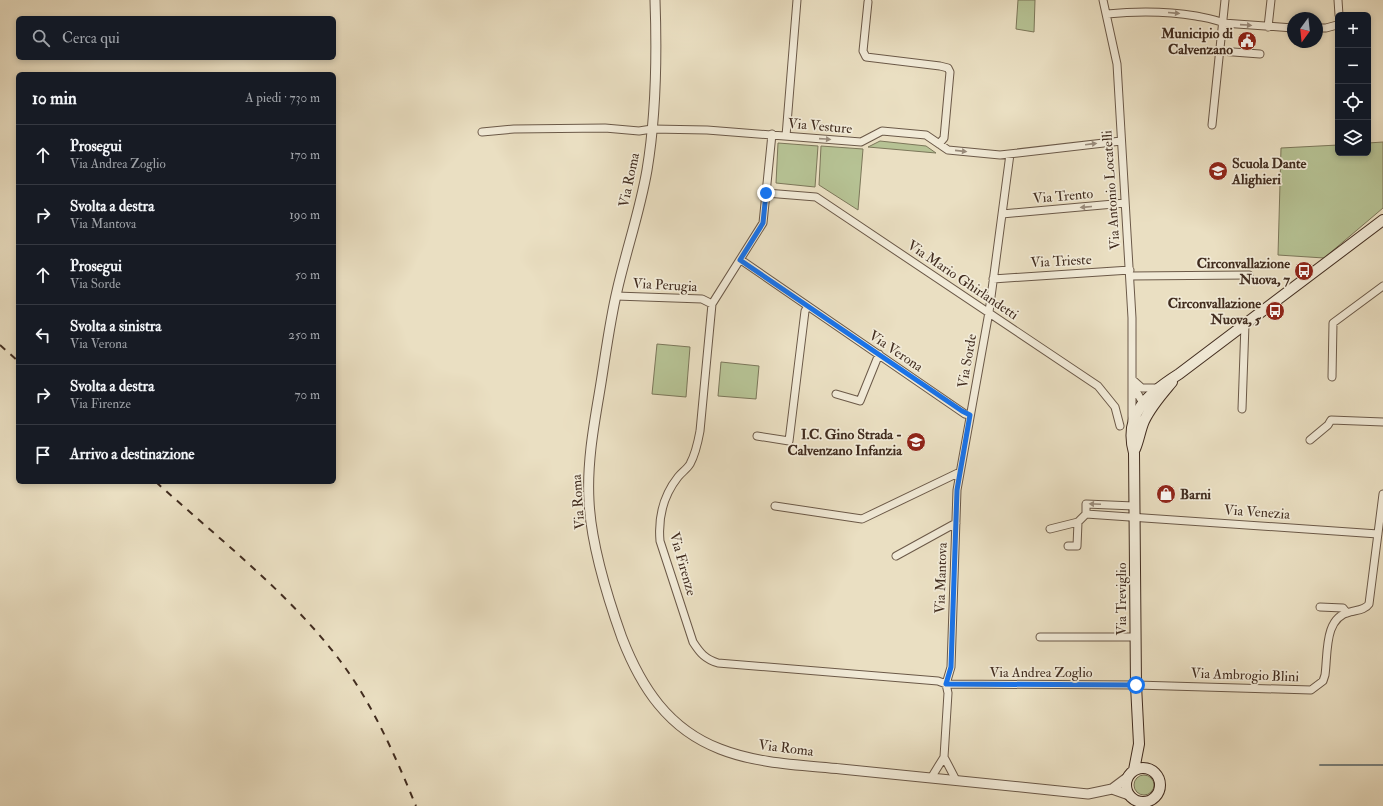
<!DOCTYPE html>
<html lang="it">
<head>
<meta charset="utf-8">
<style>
  body { margin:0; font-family:"IM FELL Double Pica",serif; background:#242831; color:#f1f3f6 }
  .controls { position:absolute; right:12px; top:12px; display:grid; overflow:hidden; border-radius:6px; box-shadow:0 2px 6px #0003 }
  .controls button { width:36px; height:36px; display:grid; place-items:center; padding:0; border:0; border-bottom:1px solid #363941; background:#171b24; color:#f1f3f6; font:20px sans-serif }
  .compass { position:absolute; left:1287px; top:12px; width:36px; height:36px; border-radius:50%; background:#171b24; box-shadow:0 2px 6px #0003; rotate:195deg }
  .stop { position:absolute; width:12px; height:12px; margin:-9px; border:3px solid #1a73e8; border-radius:50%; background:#fff }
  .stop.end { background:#1a73e8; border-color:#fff; box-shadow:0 1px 4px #0008 }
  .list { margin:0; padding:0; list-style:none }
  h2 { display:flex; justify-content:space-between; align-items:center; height:52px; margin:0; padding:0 16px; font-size:17px }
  h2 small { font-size:13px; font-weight:400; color:#9ea1a6 }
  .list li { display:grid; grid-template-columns:26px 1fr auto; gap:12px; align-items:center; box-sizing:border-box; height:60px; padding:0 16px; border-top:1px solid #363941 }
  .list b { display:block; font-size:15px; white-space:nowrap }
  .list p { margin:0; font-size:13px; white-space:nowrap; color:#9ea1a6 }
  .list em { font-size:13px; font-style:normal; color:#9ea1a6 }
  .icon { flex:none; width:22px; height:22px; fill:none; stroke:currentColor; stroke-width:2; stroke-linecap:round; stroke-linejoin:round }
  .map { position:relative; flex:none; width:1383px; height:806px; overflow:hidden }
  .search { position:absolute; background:#171b24; box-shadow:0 2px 6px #0003; left:16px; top:16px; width:320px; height:44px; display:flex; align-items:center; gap:10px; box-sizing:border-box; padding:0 14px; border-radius:6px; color:#9ea1a6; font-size:15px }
  .panel { position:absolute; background:#171b24; box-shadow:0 2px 6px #0003; left:16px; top:72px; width:320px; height:412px; border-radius:6px }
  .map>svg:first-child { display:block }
  .green { fill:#b6c294; stroke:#7c775a }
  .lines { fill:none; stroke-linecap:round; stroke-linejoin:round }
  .stream { stroke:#78817e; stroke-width:2 }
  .minor-casing { stroke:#6b5948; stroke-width:9 }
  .tertiary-casing { stroke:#6b5948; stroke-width:11 }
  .secondary-casing { stroke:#412c1f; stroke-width:12 }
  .minor { stroke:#f1ead7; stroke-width:7 }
  .tertiary { stroke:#f1ead7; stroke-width:9 }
  .secondary { stroke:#f1ead7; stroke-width:10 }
  .rail { stroke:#412c1f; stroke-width:2; stroke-dasharray:7 7; stroke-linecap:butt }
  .oneway { fill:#998b7b }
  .route { stroke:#1a73e8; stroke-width:5 }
  .labels { text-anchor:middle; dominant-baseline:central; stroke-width:3.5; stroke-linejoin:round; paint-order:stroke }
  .poi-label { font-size:14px; font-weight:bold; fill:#412c1f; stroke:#f1ead7; text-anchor:end }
  .street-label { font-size:14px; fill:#412c1f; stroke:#f1ead7 }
</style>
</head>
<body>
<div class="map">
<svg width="1383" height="806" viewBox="0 0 1383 806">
  <rect width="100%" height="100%" fill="#eadfc2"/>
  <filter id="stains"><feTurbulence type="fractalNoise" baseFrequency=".005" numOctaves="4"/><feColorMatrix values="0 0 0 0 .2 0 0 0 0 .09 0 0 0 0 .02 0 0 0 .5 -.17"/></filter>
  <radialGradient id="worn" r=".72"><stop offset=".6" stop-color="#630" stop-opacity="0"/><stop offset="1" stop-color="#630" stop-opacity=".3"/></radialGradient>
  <!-- green -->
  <path class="green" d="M1018,0h17l-1,32 -18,-3z
    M880,141l46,5 10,7 -68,-6z
    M1383,142v66l-59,50 -46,-3 3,-107 57,-3v8h30v-10z
    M778,143l40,3 -3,41 -39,-4z
    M821,146l42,3 -5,61 -39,-25z
    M657,344l33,3 -4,50 -34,-3z
    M721,362l38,4 -3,33 -38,-3z
    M1134 785a10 10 0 1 1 20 0a10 10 0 1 1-20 0Z"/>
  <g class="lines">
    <!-- stream -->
    <path class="stream" d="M1320,765h63"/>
    <!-- minor casing -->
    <g class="minor-casing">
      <path id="minor" d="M1103,0l14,64 15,254v102
        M1338,0l1,15
        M868,2l-5,49 3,6 74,9 8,2 2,4 -6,66 -5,6
        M1107,14c31,-3 59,-3 89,2 10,2 19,3 27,7l70,5
        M1268,27l3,-27
        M1317,28h9l11,-3
        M1220,51l40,3
        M1212,125l13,-125
        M482,132l32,-3 91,-1 34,3 13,-2 55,1 154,12 21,-11 44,4 22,15 52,5 121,-14
        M772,134l-9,89 -51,81 -12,127c-2,11 -4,22 -10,33 -3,5 -8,8 -12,13 -15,19 -20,41 -18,64l33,101c7,11 12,17 25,21l220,18 8,3 190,1 175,5 12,-9 2,-6c3,-22 -1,-58 25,-63 7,-2 15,-2 19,-8l14,-110
        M786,136l11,-136
        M766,193l50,4 282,189 17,21 5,19
        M1002,214l123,-11
        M741,260l224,154 5,1
        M1130,276l119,-1
        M993,279l137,-9
        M616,296l86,3 10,5
        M1332,377l1,-54 50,-37
        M1133,380l9,8h14
        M1134,387l11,20
        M836,394l24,7 19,-47
        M1242,409l3,-85
        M757,436l32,5 16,-130 3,-5
        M1310,440l18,-15 3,-5 52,2
        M775,506l87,13 98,-47
        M1134,506l-48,-2v10l292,20
        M1050,529l28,-7
        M1068,546h9l1,-24 8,-8
        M896,556l60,-33
        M1320,607l23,1 4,5
        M1040,637h95
        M944,757l12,23
        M931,778l13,-21 4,-64 -2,-9 5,-17 6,-177 32,-178 21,-158"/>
    </g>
    <!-- tertiary casing -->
    <g class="tertiary-casing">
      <path id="tertiary" d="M655,0c2,55 1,116 -8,170 -7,41 -21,81 -30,121 -8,34 -12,69 -18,104 -6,35 -12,70 -10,106 2,44 18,95 33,137 19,49 46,91 98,111 38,15 81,16 121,20 83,9 165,16 247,25l24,-5 16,-12
        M1112,789l17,6"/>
    </g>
    <!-- secondary casing -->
    <g class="secondary-casing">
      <path id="secondary" d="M1135,449c4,-9 5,-19 9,-28 7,-15 18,-27 28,-39
        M1126 785a17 17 0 1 1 34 0a17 17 0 1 1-34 0Z
        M1134,770l5,-26 -3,-59 -2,-232c-11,-40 15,-60 45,-79l204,-154"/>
    </g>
    <!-- minor -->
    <use href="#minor" class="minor"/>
    <!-- tertiary -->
    <use href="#tertiary" class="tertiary"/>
    <!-- secondary -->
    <use href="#secondary" class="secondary"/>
    <!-- rail -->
    <path class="rail" d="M0,345l18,16
      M156,482c63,57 138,115 188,184 31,43 52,92 72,140"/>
  </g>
  <!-- one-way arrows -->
  <defs><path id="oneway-solid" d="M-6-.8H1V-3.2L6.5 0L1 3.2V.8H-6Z"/></defs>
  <g class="oneway">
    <use href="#oneway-solid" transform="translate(1174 13) rotate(5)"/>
    <use href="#oneway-solid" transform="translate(1246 25) rotate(4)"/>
    <use href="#oneway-solid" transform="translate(825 139) rotate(4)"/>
    <use href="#oneway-solid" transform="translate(1091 144) rotate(-7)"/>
    <use href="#oneway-solid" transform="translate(961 151) rotate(6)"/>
    <use href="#oneway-solid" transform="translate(1086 207) rotate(175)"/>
    <use href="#oneway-solid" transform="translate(1095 504) rotate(-177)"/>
  </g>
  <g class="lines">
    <!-- route -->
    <path class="route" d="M766,193l-3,30 -23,37 222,151 8,4 -13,75 -6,177 -5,17 190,1"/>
  </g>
  <!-- icons -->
  <defs>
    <g id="civic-disc" transform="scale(1)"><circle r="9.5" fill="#8f2418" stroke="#f1ead7"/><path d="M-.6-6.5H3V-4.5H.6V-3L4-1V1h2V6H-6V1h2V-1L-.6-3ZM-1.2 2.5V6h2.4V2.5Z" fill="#fff"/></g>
    <g id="school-disc" transform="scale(1)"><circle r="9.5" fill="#8f2418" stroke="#f1ead7"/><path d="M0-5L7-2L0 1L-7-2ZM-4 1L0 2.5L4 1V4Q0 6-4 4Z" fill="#fff"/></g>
    <g id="bus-disc" transform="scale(1)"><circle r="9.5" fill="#8f2418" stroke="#f1ead7"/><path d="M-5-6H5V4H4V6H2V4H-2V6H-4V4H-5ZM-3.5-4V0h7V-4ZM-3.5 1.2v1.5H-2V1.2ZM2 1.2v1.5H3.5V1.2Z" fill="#fff"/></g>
    <g id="shop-disc" transform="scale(1)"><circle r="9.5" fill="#8f2418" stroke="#f1ead7"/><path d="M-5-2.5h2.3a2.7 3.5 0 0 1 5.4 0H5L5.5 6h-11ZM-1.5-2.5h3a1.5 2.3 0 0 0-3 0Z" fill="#fff"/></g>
  </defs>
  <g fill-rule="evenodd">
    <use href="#civic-disc" x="1247" y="41"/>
    <use href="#school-disc" x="1218" y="171"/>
    <use href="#bus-disc" x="1304" y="271"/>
    <use href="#bus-disc" x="1275" y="311"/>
    <use href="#school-disc" x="916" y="442"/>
    <use href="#shop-disc" x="1166" y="494"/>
  </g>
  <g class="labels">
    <!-- poi labels -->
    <g class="poi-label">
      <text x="1233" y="33">Municipio di<tspan x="1233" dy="16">Calvenzano</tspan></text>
      <text x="1232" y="163" text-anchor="start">Scuola Dante<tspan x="1232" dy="16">Alighieri</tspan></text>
      <text x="1290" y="263">Circonvallazione<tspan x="1290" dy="16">Nuova, 7</tspan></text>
      <text x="1261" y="303">Circonvallazione<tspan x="1261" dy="16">Nuova, 5</tspan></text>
      <text x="902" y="434">I.C. Gino Strada -<tspan x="902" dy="16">Calvenzano Infanzia</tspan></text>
      <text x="1180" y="494" text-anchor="start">Barni</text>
    </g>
    <!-- street labels -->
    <g class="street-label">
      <text transform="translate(820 126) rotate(5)">Via Vesture</text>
      <text transform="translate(629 180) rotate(-78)">Via Roma</text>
      <text transform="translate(1111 190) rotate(-94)">Via Antonio Locatelli</text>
      <text transform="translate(1063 196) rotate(-5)">Via Trento</text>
      <text transform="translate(1061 261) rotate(-3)">Via Trieste</text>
      <text transform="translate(963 280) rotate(34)">Via Mario Ghirlandetti</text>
      <text transform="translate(665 285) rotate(3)">Via Perugia</text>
      <text transform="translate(896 351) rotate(34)">Via Verona</text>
      <text transform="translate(967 361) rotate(-80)">Via Sorde</text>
      <text transform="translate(578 502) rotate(-94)">Via Roma</text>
      <text transform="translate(1257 512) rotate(4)">Via Venezia</text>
      <text transform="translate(683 564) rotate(74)">Via Firenze</text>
      <text transform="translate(941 578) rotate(-88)">Via Mantova</text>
      <text transform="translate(1121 599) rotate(-90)">Via Treviglio</text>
      <text x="1041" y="672">Via Andrea Zoglio</text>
      <text transform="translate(1245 675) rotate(2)">Via Ambrogio Blini</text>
      <text transform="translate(786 748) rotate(7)">Via Roma</text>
    </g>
  </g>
  <rect width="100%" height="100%" filter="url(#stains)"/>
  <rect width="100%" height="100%" fill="url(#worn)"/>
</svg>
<div class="controls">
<button>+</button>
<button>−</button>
<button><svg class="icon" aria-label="locate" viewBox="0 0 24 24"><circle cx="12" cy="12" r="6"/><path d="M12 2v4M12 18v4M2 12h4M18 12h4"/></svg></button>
<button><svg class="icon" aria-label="layers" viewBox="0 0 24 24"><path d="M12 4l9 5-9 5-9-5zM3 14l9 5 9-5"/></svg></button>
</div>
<svg class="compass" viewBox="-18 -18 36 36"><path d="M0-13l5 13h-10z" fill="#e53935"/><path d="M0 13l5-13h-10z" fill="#9ea1a6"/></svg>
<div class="stop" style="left:1136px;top:685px"></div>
<div class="stop end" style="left:766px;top:193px"></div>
<div class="search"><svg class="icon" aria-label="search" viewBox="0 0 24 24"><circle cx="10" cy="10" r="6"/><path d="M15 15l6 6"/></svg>Cerca qui</div>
<section class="panel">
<h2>10 min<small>A piedi · 730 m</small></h2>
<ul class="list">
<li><svg class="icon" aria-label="ahead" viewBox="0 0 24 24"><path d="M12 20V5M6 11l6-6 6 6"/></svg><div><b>Prosegui</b><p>Via Andrea Zoglio</p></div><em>170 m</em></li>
<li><svg class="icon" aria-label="right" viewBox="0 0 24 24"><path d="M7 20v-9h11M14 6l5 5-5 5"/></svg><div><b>Svolta a destra</b><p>Via Mantova</p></div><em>190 m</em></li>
<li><svg class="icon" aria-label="ahead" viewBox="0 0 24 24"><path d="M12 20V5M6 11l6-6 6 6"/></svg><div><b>Prosegui</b><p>Via Sorde</p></div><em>50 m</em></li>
<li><svg class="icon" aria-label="left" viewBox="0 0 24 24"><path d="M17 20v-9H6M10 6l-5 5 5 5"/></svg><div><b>Svolta a sinistra</b><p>Via Verona</p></div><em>250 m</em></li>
<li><svg class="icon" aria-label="right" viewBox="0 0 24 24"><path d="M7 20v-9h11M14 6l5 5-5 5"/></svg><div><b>Svolta a destra</b><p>Via Firenze</p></div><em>70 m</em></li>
<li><svg class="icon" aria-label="arrive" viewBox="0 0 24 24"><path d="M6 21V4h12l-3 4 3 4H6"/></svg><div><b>Arrivo a destinazione</b></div></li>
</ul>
</section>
</div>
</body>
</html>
